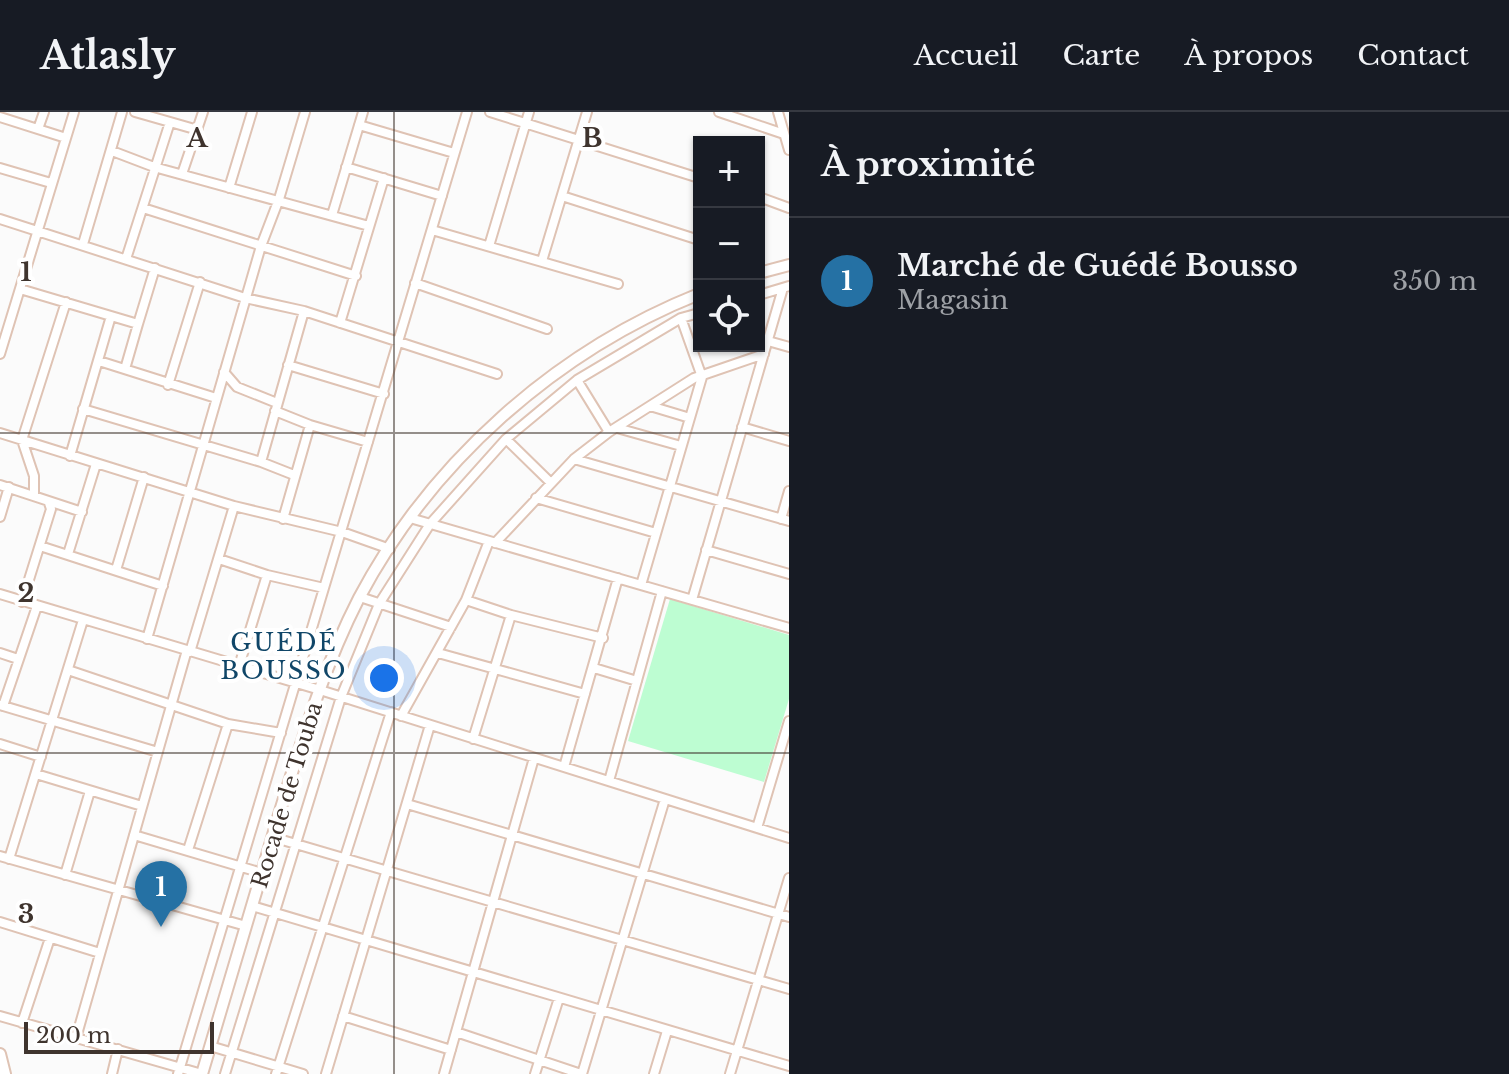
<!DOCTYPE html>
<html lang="fr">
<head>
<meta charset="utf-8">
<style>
  body { margin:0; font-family:"Libre Baskerville",serif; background:#242831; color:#f1f3f6 }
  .controls { position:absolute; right:24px; top:24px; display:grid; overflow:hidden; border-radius:0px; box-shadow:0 2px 6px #0004 }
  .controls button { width:72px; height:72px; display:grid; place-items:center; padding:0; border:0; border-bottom:2px solid #363941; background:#171b24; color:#f1f3f6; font:40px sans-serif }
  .scale { position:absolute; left:24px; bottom:20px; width:190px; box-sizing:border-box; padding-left:8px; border:4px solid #3f342e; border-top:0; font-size:22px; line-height:28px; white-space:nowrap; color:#3f342e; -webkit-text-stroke:6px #fff; paint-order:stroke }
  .you { position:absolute; left:384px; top:566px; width:28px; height:28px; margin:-20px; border:6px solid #fff; border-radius:50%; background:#1a73e8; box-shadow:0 0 0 12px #1a73e833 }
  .badge { display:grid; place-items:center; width:52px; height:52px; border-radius:50%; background:#2571a4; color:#fff; font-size:26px; font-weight:700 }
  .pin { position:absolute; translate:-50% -66px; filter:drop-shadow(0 2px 4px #0008) }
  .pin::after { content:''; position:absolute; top:42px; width:28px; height:24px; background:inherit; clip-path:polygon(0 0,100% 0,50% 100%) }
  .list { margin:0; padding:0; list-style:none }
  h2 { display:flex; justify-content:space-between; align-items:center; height:104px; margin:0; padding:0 32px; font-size:34px }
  h2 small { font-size:26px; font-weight:400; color:#9ea1a6 }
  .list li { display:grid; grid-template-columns:52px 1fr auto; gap:24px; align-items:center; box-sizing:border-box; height:128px; padding:0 32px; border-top:2px solid #363941 }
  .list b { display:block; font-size:30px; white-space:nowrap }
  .list p { margin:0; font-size:26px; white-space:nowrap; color:#9ea1a6 }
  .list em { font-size:26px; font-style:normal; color:#9ea1a6 }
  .icon { flex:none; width:44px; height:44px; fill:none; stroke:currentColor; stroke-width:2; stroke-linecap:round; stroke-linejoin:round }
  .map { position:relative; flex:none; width:789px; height:962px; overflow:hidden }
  header { display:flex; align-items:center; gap:48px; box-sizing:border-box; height:112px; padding:0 40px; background:#171b24; border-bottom:2px solid #363941 }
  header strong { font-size:38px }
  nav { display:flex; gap:44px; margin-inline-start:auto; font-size:28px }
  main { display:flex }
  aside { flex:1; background:#171b24 }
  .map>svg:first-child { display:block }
  .green { fill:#bdfdd2 }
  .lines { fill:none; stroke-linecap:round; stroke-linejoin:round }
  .minor-casing { stroke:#dfc3b4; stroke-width:12 }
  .major-casing { stroke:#dfc3b4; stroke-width:14 }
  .minor { stroke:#fff; stroke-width:8 }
  .major { stroke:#fff; stroke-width:10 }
  .grid { fill:none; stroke:#3f342e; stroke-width:2; stroke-opacity:0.55 }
  .labels { text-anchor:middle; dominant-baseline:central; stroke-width:8; stroke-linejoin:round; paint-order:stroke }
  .street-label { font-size:22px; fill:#3f342e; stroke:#fff }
  .neighbourhood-label { font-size:24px; letter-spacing:2px; fill:#104668; stroke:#fff }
  .grid-label { font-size:26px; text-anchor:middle; font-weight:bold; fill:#3f342e; stroke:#fff; stroke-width:8; stroke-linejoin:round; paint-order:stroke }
</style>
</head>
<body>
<header>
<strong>Atlasly</strong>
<nav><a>Accueil</a><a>Carte</a><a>À propos</a><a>Contact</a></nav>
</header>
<main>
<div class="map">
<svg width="789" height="962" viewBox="0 0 789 962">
  <rect width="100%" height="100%" fill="#fbfbfb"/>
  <!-- green -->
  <path class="green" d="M670,487l119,36v64l-25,83 -136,-41z"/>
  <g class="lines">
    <!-- minor casing -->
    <g class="minor-casing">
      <path id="minor" d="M135,0l63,18
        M490,0l209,66
        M719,0l65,22
        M778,0l11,38
        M0,5l66,21
        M359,13l95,28
        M38,17l6,-17
        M112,39l42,16 215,59
        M346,55l96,29
        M0,56l51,15
        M182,62l21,-62
        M229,76l23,-76
        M562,84l137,44
        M759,85l30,11
        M143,96l213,68
        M332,103l31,-103
        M0,107l245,79 59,13 193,63
        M432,118l186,54
        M83,132l39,-132
        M489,134l40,-134
        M126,147l44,-137
        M542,149l45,-149
        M415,171l132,46
        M20,177l118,35 17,-56
        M759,183l30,-9
        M340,211l44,-145
        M768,229l21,6
        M0,242l74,-242
        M99,249l117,37
        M288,253l96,29
        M125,257l13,-45
        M224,260l13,15 40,16
        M577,268l32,52
        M168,273l32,-103
        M650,294l40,12
        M83,297l178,53 33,13
        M275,299l35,14 58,17
        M742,315l47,14
        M617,316l64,18
        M0,321l234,73 108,26 48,17
        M506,327l45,44
        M70,344l41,-140
        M574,347l215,62
        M261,350l43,-151
        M0,373l82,27
        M34,384v-20l-12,-36 44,-138
        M536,386l120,35
        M0,405l9,-30
        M410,406l379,110
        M283,407l27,-94
        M781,407l8,-28
        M495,431l79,-84 35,-27 85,-54 70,-24
        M40,434l123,40
        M706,438l83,24
        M68,442l28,-90
        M219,447l48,16 57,13
        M116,458l28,-93
        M641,473l61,-208 -21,-59
        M0,482l320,96 469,148
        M360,485l91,30
        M466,488l45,15 92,23
        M692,488l91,-312
        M22,490l29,-93 -2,-6
        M147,527l114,-393 18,-47 26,-87
        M190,540l44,-146
        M0,541l18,6
        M438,541l147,41
        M239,554l28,-91
        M594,556l43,13
        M68,558l160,54 53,9
        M0,593l158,47
        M3,594l34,-100
        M401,604l65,-116 23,-59
        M473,627l38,-124
        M0,632l41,13
        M564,655l54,-189
        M36,662l106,32
        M609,669l53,-190
        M407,692l382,113
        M757,716l32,-107
        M134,723l128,38
        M272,725l517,152
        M188,738l40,-126
        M0,744l246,70
        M9,747l74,-239
        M65,763l25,-84
        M252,794l537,160
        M0,810l100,31
        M0,904l202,58
        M343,904l108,34
        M22,911l28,-85
        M456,920l125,42
        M76,926l111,-388
        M210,934l93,28
        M112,962l6,-25
        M178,962l289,-962
        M225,962l116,-377 38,-93 51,-80 76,-85 71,-59 104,-62 18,-5
        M276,962l115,-362
        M326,962l104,-349
        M444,962l90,-316
        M535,962l24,-76
        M582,962l83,-275
        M654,962l13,-43
        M730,962l59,-196"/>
    </g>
    <!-- major casing -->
    <g class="major-casing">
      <path id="major" d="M759,161l30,-8
        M0,942l5,20
        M202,962c26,-89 52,-178 79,-266 22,-71 44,-144 78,-210 72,-136 197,-247 340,-304"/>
    </g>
    <!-- minor -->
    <use href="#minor" class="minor"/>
    <!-- major -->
    <use href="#major" class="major"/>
  </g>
  <!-- grid -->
  <path class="grid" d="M394,0v962M0,321h789M0,641h789"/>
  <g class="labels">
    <!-- street labels -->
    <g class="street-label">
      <text transform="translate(287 683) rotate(-73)">Rocade de Touba</text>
    </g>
    <!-- neighbourhood labels -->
    <g class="neighbourhood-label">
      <text x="284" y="530">GUÉDÉ<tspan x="284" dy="28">BOUSSO</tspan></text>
    </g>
  </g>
  <g class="grid-label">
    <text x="197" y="35">A</text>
    <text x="592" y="35">B</text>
    <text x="26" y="169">1</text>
    <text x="26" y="490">2</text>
    <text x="26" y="811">3</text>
  </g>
</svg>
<div class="controls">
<button>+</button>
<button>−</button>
<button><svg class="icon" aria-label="locate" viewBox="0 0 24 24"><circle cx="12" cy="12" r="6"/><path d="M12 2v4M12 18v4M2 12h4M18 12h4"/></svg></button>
</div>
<div class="scale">200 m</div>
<div class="you"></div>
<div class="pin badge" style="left:161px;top:815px">1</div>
</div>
<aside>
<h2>À proximité<small></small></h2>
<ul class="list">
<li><span class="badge">1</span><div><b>Marché de Guédé Bousso</b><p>Magasin</p></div><em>350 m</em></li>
</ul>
</aside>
</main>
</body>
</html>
